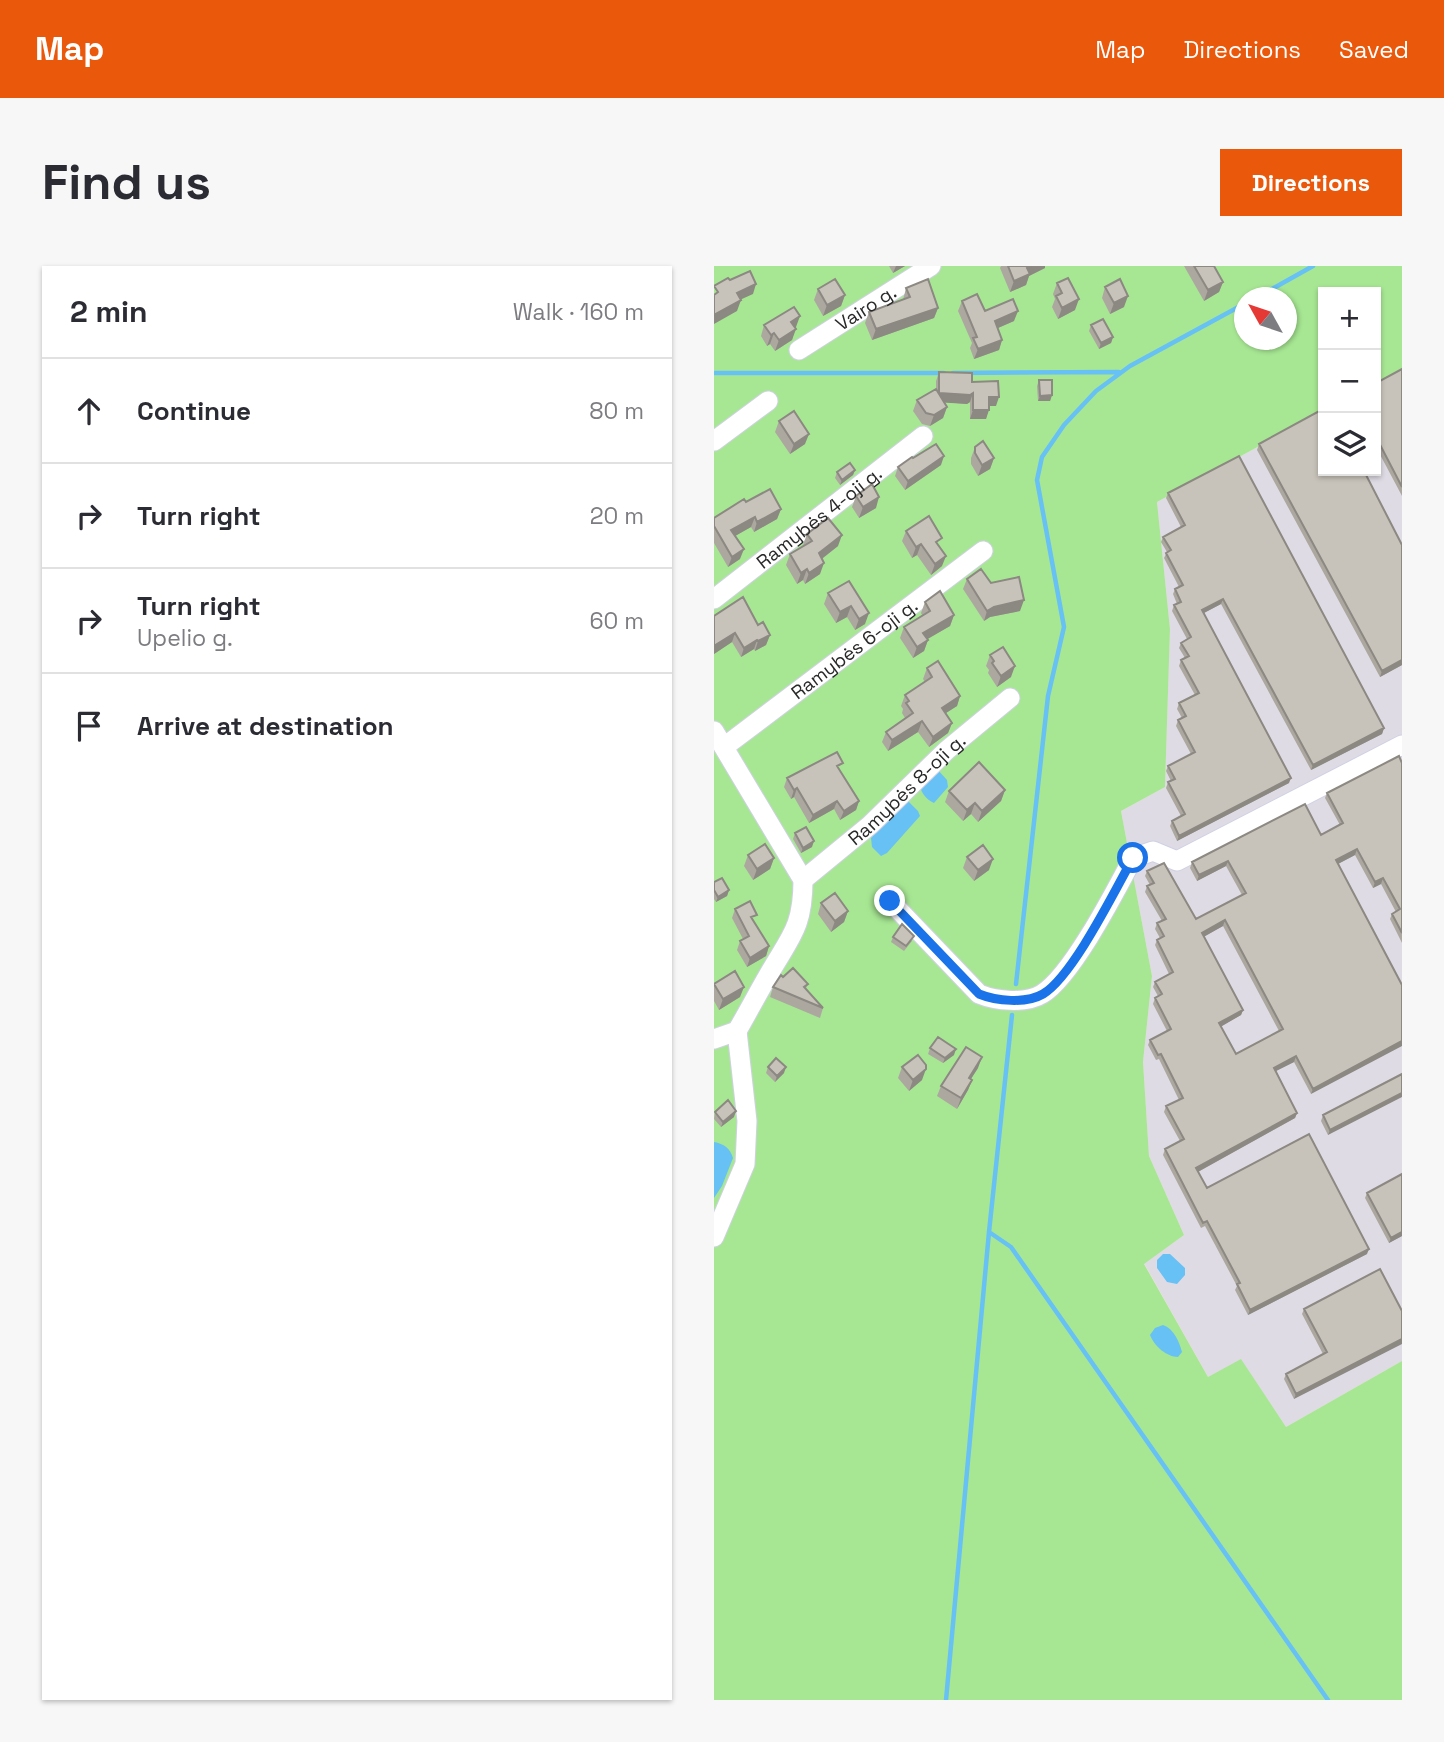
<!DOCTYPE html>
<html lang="en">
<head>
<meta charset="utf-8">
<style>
  body { margin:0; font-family:"Space Grotesk",sans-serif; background:#f7f7f7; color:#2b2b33 }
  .controls { position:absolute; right:21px; top:21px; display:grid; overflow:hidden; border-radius:0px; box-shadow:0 2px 5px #0004 }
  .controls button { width:63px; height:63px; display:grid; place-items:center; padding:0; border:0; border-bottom:2px solid #e1e1e2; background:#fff; color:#2b2b33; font:35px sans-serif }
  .compass { position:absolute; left:520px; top:21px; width:63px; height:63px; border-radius:50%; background:#fff; box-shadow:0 2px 5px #0004; rotate:310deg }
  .stop { position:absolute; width:21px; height:21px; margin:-16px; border:5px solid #1a73e8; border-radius:50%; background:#fff }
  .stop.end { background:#1a73e8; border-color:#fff; box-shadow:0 2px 7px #0008 }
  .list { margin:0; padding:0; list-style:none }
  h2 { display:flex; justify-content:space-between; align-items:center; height:91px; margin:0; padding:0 28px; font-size:30px }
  h2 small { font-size:23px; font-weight:400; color:#7c7c81 }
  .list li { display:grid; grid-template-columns:46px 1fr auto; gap:21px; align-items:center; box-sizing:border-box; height:105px; padding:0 28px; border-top:2px solid #e1e1e2 }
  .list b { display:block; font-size:26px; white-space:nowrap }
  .list p { margin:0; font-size:23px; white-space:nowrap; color:#7c7c81 }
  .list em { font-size:23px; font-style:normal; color:#7c7c81 }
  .icon { flex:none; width:38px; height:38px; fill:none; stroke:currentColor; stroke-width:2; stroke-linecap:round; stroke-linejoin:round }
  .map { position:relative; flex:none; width:688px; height:1434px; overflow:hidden; border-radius:0px }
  header { display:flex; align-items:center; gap:42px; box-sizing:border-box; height:98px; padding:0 35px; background:#ea580c; color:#fff }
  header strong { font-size:33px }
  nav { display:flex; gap:38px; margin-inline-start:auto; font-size:24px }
  .intro { display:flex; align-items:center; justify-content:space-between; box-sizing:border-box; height:168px; padding:0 42px }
  h1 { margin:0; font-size:49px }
  .button { padding:18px 32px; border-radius:0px; background:#ea580c; color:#fff; font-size:24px; font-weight:700 }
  main { display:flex; gap:42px; padding:0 42px }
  aside { flex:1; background:#fff; border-radius:0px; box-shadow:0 2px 5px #0004 }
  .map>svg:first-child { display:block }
  .industrial { fill:#dfdbe4 }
  .green { fill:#a7e793; fill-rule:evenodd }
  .water { fill:#67c1f5 }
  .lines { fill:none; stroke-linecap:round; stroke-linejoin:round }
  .stream { stroke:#67c1f5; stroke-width:4.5 }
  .street-casing { stroke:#cfd1e3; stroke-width:21 }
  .street { stroke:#fff; stroke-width:19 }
  .wall { fill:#aca8a0; fill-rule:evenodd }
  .shaded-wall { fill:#8c8882 }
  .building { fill:#c8c3ba; stroke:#8c8882; stroke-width:2; fill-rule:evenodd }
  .route { stroke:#1a73e8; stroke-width:9 }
  .labels { text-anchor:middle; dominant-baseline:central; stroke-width:6; stroke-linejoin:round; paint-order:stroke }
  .street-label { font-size:19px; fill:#292929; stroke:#fff }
</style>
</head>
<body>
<header>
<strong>Map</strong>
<nav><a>Map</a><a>Directions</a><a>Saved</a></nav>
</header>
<div class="intro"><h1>Find us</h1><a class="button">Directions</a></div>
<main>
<aside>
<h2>2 min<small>Walk · 160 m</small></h2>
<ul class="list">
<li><svg class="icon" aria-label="ahead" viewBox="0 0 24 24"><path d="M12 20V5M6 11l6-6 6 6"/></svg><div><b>Continue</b></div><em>80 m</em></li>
<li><svg class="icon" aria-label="right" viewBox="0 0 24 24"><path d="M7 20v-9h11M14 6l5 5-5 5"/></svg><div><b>Turn right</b></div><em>20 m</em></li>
<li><svg class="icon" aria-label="right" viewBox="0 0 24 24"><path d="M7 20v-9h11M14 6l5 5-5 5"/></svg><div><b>Turn right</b><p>Upelio g.</p></div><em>60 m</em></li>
<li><svg class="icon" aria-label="arrive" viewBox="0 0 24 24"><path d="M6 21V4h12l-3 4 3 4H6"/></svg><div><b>Arrive at destination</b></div></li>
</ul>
</aside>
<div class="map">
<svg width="688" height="1434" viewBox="0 0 688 1434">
  <rect width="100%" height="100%" fill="#ede6da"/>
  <!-- industrial -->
  <path class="industrial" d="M688,102v993l-116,66 -45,-67 -33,17 -64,-114 40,-28 -35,-79 -6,-94 9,-86 -31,-165 44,-24 5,-158 -13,-127 166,-91v60h53v-88z"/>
  <!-- green -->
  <path class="green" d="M0,0h688v102l-26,15v-91h-53v119l-166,91 13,127 -5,158 -44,24 31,165 -9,86 6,94 35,79 -40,29 64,113 33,-18 45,68 116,-66v339h-688zM530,32h42v42h-42z"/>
  <!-- water -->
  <path class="water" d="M223,503l10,11 1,7 -14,16c-8,-4 -13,-10 -14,-18z
    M194,535l10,10 2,5 -33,37 -6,3 -9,-9 -1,-9 29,-33z
    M0,876c10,2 16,6 19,16l-11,28 -8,12z
    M449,988h7l15,14v7l-8,9 -10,-2 -10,-14v-8z
    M449,1059c11,4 16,16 19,27l-4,5c-11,0 -24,-11 -28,-22l5,-7z"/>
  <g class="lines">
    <!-- stream -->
    <path class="stream" d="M542,32l57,-32
      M0,107h230
      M239,107l166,-1
      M302,718l32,-288 16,-69 -27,-147 5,-23 22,-32 32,-34 34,-25 114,-62
      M275,966l22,15 317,453
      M232,1434l43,-468 23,-217"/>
    <!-- street casing -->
    <g class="street-casing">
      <g id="street">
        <path id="s1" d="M85,84l132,-84"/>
        <path d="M0,175l54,-40"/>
        <path id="s2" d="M0,333l209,-163"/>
        <path d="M0,465l89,149c0,47 -12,56 -34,94 -11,19 -21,38 -32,57l-23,8"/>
        <path id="s3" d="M10,481l259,-196"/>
        <path id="s4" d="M89,614l67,-55 77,-75 63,-52"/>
        <path d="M176,635l89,93c17,7 47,10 63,0 30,-18 74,-104 91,-136l20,-7 24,10 225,-116"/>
        <path d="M0,971l31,-73 2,-43 -10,-90"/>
      </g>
    </g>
    <!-- street -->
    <use href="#street" class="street"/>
  </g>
  <!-- wall -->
  <path class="wall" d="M175,0h16l-12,7z
    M287,0h44v2l-16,8 -3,9 -16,7 -10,-24z
    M470,0h30l9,16 -4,10 -15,9z
    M343,17l18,27 -17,9 -6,-12 3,-8 -2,-5z
    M391,21l19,20 -14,7 -8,-16z
    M192,22l32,20 -4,10 -62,22 -7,-17 4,-11 34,-12z
    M104,23l27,6 -4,11 -18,10 -9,-16z
    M248,35l23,10 29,10 -16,7 4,12 -3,10 -25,9 -4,-11 2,-5 -14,-32z
    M50,59l32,2 -1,1 -3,12 -17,11 -5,-7 -3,2 -6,-10z
    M377,59l22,12 -2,6 -12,6 -10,-18z
    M688,103v127l-26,-49v-64z
    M225,106l33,10 24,24h-7l-3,13h-16v-17l-3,2 -23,-2 3,5 -4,11 -13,8 -8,-2 -9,-13 4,-11 19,-11v-8z
    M325,114l13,15 -2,6h-12l-1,-15z
    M65,155l26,23 -15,10 -15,-22z
    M545,178l143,221 -22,12 -123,-227z
    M261,181l19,11 -4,11 -12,7 -7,-12v-6z
    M199,192l28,7 -36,25 -10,-14 3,-9z
    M141,204l-2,5 -13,10 -5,-7 2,-6z
    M454,227l216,235 -2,6 -71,36 -90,-166 -17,9 85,170 -112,58 -7,-15 2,-5 9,-5 -15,-28 2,-6 3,-1 -5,-10 2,-5 23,-12 -15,-28 2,-6 4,-2 -5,-9 2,-6 16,-8 -16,-29 2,-6 4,-2 -6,-10 2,-5 6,-4 -15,-28 2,-6 3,-1 -4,-10 2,-5 4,-2 -15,-29 3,-6 -6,-10 2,-5 18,-10 -15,-29z
    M142,230l20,12 -17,10 -7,-11z
    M32,236l35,7 -4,10 -23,13 -3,-5 -16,9 5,23 -12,8 -14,-24v-25z
    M192,265l33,15 3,20 -11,9 -14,-20 -5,3 -10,-17z
    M93,268l31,12 -16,13 -2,15 -15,10 -2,-4 -6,4 -11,-19 4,-11 13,-9z
    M253,313l24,4 29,28 -30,6 -6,4 -21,-32z
    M135,315l16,43 -10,6 -8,-13 -11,6 -12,-19 4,-11z
    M211,336l29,13 -4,11 -23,13 1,1 -4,11 -11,7 -13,-20 4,-11 18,-12 -1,-2z
    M0,350l44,9 12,10 -4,10 -11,6 -1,-2 -13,8 -9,-15 -18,12z
    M276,389l21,22 -14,10 -9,-14 1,-3 -3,-4z
    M213,402l33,28 -3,10 -11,7 6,10 -4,10 -19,14 -11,-15 -30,19 -6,-9 4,-10 19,-14 -3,-5 1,-4 -2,-3 4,-11 20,-13 -2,-3z
    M688,497v180l-12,-24 2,-5 4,-2 -15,-28 -8,4 -18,-33 -17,9 64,121 -91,109 -17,-32 -18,9 21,42 -2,5 -97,54 9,16 160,66 -119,61 -13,-25 2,-4 -32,-60 -4,2 -38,-73 2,-6 15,-8 -16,-29 2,-6 13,-6 -20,-41 -3,1 -8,-15 2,-5 17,-9 -14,-27 2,-6 3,-2 -5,-9 2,-5 14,-8 -14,-29 2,-5 3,-2 -5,-9 2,-6 5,-2 -17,-29 2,-6 3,-1 -5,-9 2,-5 49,48 46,-24 -16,-29 -29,15 -7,-13 2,-6 129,-27 19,-10 -15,-27 2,-5zM509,660l56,105 -43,23 -15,-28 20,-11 2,-5 -40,-73z
    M126,505l19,30 -3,9 -16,10 -6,-11 -25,14 -15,-26 -3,2 -7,-12 3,-9z
    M291,524l-4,11 -23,21 -7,-8 -8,7 -18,-19 4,-11z
    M81,567l17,14 -11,6 -8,-14z
    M34,589l26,3 -4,11 -17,11 -9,-14z
    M253,591l22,13 -15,11 -11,-13z
    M0,616l15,8 -2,6 -11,6 -2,-3z
    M107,637l27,8 -4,11 -13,10 -13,-18z
    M21,643l19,13 15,24 -3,10 -19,11 -10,-17 3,-9 3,-2 -11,-21z
    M179,671l19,4 -8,10 -13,-9z
    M69,711l25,7 -2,4 17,20 -3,10 -50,-21 3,-10z
    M0,718l26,13 -21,13 -5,-9z
    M216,782l24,7 -11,8 -15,-9z
    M54,801l16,6 -9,9 -9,-9z
    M188,801l20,13 -13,11 -11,-13z
    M264,802l-7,11 1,1 -4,10 -11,19 -20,-13 4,-10z
    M688,808l-74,61 -7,-14 2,-6z
    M1,846l19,5 -13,10 -7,-8z
    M653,927l35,43 -13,7 -24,-45z
    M590,1043l98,2 -108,88 -10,-20 2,-5 37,-20 -21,-40z"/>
  <!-- shaded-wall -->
  <path class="shaded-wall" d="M182,0h9l-12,7z
    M317,0h14v2l-16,8 -3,9 -16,7 4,-11 13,-13z
    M509,16l-4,10 -15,9 4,-11z
    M42,18l-3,10 -20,9 4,-10z
    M131,29l-4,11 -18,10 4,-11z
    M414,30l-4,11 -14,7 4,-11z
    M365,33l-4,11 -17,9 4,-11z
    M27,34l-4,11 -23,13v-9z
    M224,42l-4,10 -62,22 4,-11z
    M304,45l-4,10 -23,10 4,-10z
    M86,50l-4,11 -9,6 4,-11z
    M82,63l-4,11 -17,11 4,-11z
    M60,67l-4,11 -3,2 4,-11z
    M399,71l-2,6 -12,6 2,-6z
    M288,74l-3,10 -25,9 4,-10z
    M225,127h34l-3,9 -3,2 -32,-2z
    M338,129l-2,6h-12l2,-5z
    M275,131h10l-3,9h-10z
    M233,141l-4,11 -13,8 4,-11z
    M259,144h16l-3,9h-16z
    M95,168l-4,10 -15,10 4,-10z
    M230,190l-3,9 -36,25 3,-9z
    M280,192l-4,11 -12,7 4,-11z
    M141,204l-2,5 -13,10 2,-5z
    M165,231l-3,11 -17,10 4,-11z
    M67,243l-4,10 -23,13 3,-10z
    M41,251l-4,10 -23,13 3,-10z
    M128,269l-4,11 -23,18 4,-11z
    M207,278l-4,11 -5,3 4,-11z
    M30,283l-4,10 -12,8 4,-10z
    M232,290l-4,10 -11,9 4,-11z
    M110,297l-4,11 -15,10 4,-11z
    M93,303l-4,11 -6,4 4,-11z
    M509,333l-2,5 -21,11 2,-5z
    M310,334l-4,11 -30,6 -6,4 3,-10 7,-4z
    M137,340l-4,11 -11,6 4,-11z
    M155,347l-4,11 -10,6 4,-11z
    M240,349l-4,11 -31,18 4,-11z
    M21,367l-3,9 -18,12v-8z
    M56,369l-4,10 -11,6 3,-10z
    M43,374l-3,9 -13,8 3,-9z
    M214,374l-4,11 -11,7 4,-11z
    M688,394v5l-22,12 2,-6z
    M301,400l-4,11 -14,10 4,-11z
    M246,430l-3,10 -19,12 4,-10z
    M208,455l-4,11 -30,19 4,-11z
    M238,457l-4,10 -19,14 4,-10z
    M670,462l-2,6 -71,36 2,-5z
    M577,512l-2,5 -112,58 2,-5z
    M83,522l-3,9 -3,2 3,-9z
    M291,524l-4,11 -23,21 4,-11z
    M123,535l-3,8 -25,14 4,-8z
    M145,535l-3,9 -16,10 4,-9z
    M261,537l-4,11 -8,7 4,-11z
    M100,575l-2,6 -11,6 2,-5z
    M643,583l-2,6 -21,11 2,-6z
    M60,592l-4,11 -17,11 4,-11z
    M279,593l-4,11 -15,11 4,-11z
    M514,595l-2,5 -29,15 2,-6z
    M669,612l-2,6 -8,4 2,-6z
    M15,624l-2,6 -11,6 2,-5z
    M134,645l-4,11 -13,10 4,-11z
    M511,654l-2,6 -23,13 2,-6z
    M55,680l-3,10 -19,11 3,-9z
    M30,721l-4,10 -21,13 4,-11z
    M529,744l-2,5 -24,14 2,-6z
    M688,775v5l-91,48 2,-5z
    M242,783l-2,6 -11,8 2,-5z
    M582,790l-2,6 -22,11 2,-5z
    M268,791l-4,11 -13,20 4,-10z
    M72,801l-2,6 -9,9 2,-6z
    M212,803l-4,11 -13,11 4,-11z
    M258,814l-4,10 -11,19 4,-11z
    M688,827v4l-74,38 2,-5z
    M22,845l-2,6 -13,10 2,-5z
    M583,847l-2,5 -101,56 2,-6z
    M688,966v4l-13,7 2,-5z
    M655,983l-2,5 -119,61 2,-5z
    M688,1073v5l-108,55 2,-5z"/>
  <!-- building -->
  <path class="building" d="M294,0h23l-4,2 3,6 -16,7z
    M480,0h20l9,16 -15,8z
    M36,5l6,13 -19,9 4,7 -27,15v-20l4,-3 -4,-6 14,-8 2,2z
    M354,12l11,21 -17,9 -6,-12 6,-3 -5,-10z
    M121,13l10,16 -18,10 -9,-16z
    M214,13l10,29 -62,21 -7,-17 41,-15 -4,-9z
    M406,13l8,17 -14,7 -9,-16z
    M263,28l8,17 28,-12 5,12 -23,10 7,19 -24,9 -5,-11 4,-1 -15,-36z
    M80,41l6,9 -9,6 5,7 -17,11 -5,-7 -3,2 -7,-10z
    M389,53l10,18 -12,6 -10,-18z
    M688,103v118l-26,-50v-54z
    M225,106l33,1v9l26,-1 1,16h-10v13h-16v-17l-3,2 -31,-2z
    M325,114h13v15l-12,1z
    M222,123l11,18 -13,8 -8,-2 -9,-13z
    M609,143v62h41l38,74v115l-20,11 -123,-227z
    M80,145l15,23 -15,10 -15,-23z
    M269,175l11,17 -12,7 -7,-12v-6z
    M222,178l8,12 -36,25 -10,-14 14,-10 1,1z
    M525,190l145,272 -71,37 -90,-166 -21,11 89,168 -112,58 -7,-15 13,-7 -17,-32 7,-3 -7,-13 27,-14 -17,-32 8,-4 -7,-13 20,-10 -18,-33 8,-4 -8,-13 10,-6 -17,-32 7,-3 -6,-13 8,-4 -17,-32 5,-3 -8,-13 22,-12 -17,-32z
    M136,197l5,7 -13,10 -5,-8z
    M158,218l7,13 -16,10 -7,-11z
    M56,223l11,20 -24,13 -2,-5 -24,13 13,19 -12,8 -18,-31v-8l30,-19 2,3z
    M215,250l13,22 -6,4 10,14 -11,8 -14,-20 -5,3 -10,-16z
    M114,252l14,17 -23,18 5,10 -15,10 -2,-4 -6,4 -11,-19 22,-13 -5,-7z
    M267,303l10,14 28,-6 5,23 -30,7 -7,4 -20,-32z
    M135,315l20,32 -10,6 -8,-13 -11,6 -12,-19z
    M226,325l14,24 -31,18 5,7 -11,7 -13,-20 26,-16 -5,-9z
    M29,331l15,28 5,-3 7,13 -12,6 -1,-1 -13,8 -9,-15 -21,13v-30z
    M289,381l12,19 -14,10 -9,-13 2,-2 -4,-6z
    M224,395l22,35 -18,12 10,15 -19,14 -11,-16 -30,19 -6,-8 27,-19 -7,-10 3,-2 -4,-6 27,-18 -5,-9z
    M123,486l6,11 -6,3 22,35 -15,10 -7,-10 -24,14 -16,-27 -3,2 -7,-12z
    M685,490l3,7v170l-10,-19 8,-5 -17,-31 -8,4 -18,-33 -21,11 66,125v56l-89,48 -17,-33 -22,12 23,45 -101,55 11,20 102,-54 60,115 -119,61 -13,-26 3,-1 -33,-62 -4,2 -38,-74 19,-10 -18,-33 17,-8 -22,-44 -3,1 -8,-15 21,-11 -16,-31 7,-4 -7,-12 18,-10 -16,-32 7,-4 -7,-13 9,-4 -19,-33 7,-3 -7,-12 17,-8 32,56 50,-26 -18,-32 -29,14 -7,-13 113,-58 16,31 22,-12 -16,-30zM511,654l58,109 -47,25 -17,-31 24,-13 -41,-77z
    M265,496l26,28 -23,21 -7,-8 -8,7 -18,-19z
    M92,561l8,14 -11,7 -8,-15z
    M51,578l9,14 -17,11 -9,-14z
    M269,579l10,14 -15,11 -11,-13z
    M8,612l7,12 -11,7 -4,-7v-8z
    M121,627l13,18 -13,10 -14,-18z
    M36,635l7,14 -6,2 18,29 -19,12 -10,-17 9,-5 -14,-27z
    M188,658l12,12 -8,10 -13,-9z
    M79,702l15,16 -4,3 19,21 -50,-21 8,-12 2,2z
    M21,705l9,16 -21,12 -9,-15z
    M224,771l18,12 -11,9 -15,-10z
    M252,781l16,10 -13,21 3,2 -11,18 -20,-12z
    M204,789l8,10v4l-13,11 -11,-13z
    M62,792l10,9 -9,9 -9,-9z
    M688,808v19l-72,37 -7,-15z
    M14,834l8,11 -13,11 -8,-10z
    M688,908v58l-11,6 -24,-45z
    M666,1003l22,42v28l-106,55 -10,-20 41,-22 -23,-43z"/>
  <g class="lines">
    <!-- route -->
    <path class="route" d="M176,635l89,93c17,7 47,10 64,0 30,-18 72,-104 90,-136"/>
  </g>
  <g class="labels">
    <!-- street labels -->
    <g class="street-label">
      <text stroke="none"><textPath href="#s1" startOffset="79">Vairo g.</textPath></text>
      <text stroke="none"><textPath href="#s2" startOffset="133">Ramybės 4-oji g.</textPath></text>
      <text stroke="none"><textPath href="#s3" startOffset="163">Ramybės 6-oji g.</textPath></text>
      <text stroke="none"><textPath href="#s4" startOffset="138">Ramybės 8-oji g.</textPath></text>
    </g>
  </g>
</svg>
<div class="controls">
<button>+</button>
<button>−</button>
<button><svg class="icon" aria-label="layers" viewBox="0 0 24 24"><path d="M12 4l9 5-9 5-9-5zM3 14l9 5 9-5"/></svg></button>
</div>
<svg class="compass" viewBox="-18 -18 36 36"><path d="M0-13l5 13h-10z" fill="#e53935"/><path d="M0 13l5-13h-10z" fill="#7c7c81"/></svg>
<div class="stop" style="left:419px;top:592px"></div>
<div class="stop end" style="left:176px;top:635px"></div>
</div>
</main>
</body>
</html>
